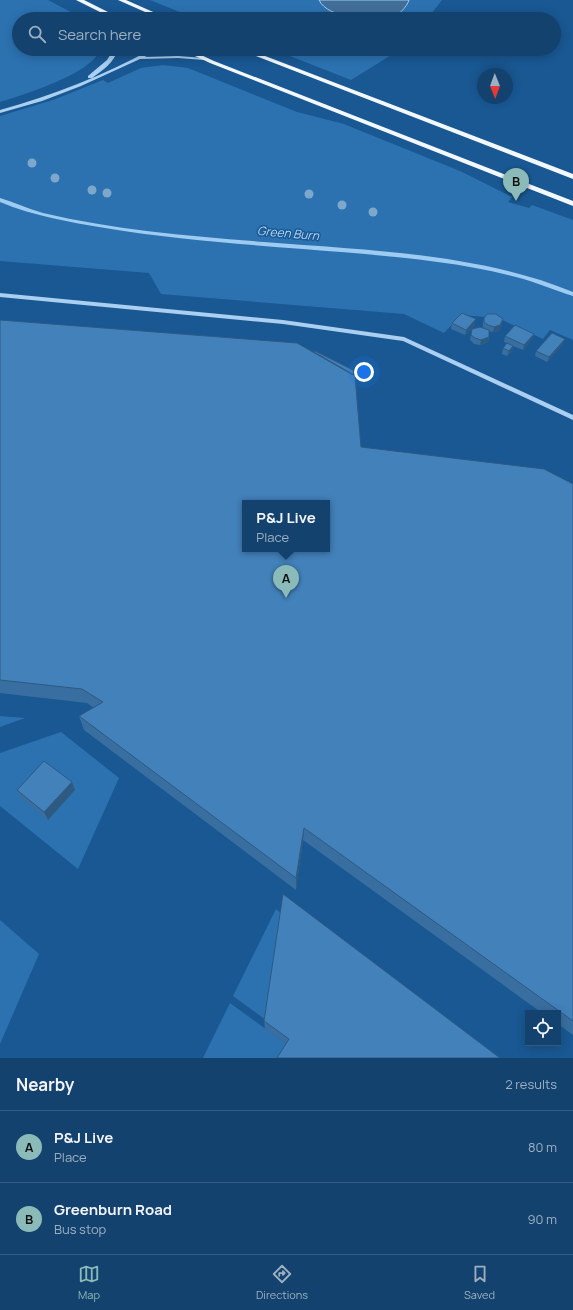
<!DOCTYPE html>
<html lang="en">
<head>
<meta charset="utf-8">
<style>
  body { margin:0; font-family:Manrope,sans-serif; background:#204d76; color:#f1f3f6 }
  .controls { position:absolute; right:12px; bottom:12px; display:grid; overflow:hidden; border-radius:0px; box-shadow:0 2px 10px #0003 }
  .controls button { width:36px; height:36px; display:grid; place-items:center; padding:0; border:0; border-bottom:1px solid #325b81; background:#13426e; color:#f1f3f6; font:20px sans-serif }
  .compass { position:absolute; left:477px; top:68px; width:36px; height:36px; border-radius:50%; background:#13426e; box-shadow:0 2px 10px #0003; rotate:179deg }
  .you { position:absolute; left:364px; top:372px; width:14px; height:14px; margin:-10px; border:3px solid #fff; border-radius:50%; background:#1a73e8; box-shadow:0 0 0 6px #1a73e833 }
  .badge { display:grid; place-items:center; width:26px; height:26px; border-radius:50%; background:#8bbbb9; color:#111; font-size:13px; font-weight:700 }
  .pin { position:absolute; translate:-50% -33px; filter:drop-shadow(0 1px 2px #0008) }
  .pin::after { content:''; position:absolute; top:21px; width:14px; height:12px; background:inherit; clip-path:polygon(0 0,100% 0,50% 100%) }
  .popup { position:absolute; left:242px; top:500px; width:88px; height:52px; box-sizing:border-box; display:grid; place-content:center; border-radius:0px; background:#13426e; filter:drop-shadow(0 1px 3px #0005); font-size:13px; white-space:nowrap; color:#9db0c2 }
  .popup b { font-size:15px; color:#f1f3f6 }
  .popup::after { content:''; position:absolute; left:50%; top:100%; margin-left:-8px; border:8px solid transparent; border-top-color:#13426e }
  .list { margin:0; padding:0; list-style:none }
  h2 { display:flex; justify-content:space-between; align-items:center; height:52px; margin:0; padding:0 16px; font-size:17px }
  h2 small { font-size:13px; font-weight:400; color:#9db0c2 }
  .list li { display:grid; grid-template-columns:26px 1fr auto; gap:12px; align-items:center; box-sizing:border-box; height:72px; padding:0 16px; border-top:1px solid #325b81 }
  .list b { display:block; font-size:15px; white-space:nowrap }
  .list p { margin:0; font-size:13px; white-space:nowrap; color:#9db0c2 }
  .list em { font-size:13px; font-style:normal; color:#9db0c2 }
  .icon { flex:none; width:22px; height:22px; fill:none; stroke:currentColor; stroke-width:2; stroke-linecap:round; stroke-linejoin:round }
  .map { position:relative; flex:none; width:573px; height:1058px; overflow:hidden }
  .search { position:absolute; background:#13426e; box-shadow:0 2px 10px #0003; left:12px; right:12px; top:12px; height:44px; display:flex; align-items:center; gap:10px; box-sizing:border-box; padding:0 14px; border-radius:22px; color:#9db0c2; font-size:15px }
  .sheet { height:196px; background:#13426e }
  nav { display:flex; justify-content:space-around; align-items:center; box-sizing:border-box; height:56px; border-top:1px solid #325b81; background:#13426e; font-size:11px; color:#9db0c2 }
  nav a { display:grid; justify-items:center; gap:2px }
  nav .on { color:#8bbbb9 }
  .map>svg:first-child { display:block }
  .green { fill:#2c72b1 }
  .water { fill:#426f99; stroke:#9dcbf2 }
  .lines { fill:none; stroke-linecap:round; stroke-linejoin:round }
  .stream { fill:#9dcbf2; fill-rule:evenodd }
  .minor { fill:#aacff0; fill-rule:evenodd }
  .major { fill:#f3f8ff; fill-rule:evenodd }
  .tree { fill:#7ea7cc }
  .wall { fill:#396fa0 }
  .shaded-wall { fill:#2e5a82 }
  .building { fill:#4281ba; stroke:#2e5a82; fill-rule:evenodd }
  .labels { text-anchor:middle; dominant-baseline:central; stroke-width:3; stroke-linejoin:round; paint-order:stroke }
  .far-water-label { font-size:12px; font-style:italic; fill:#b6d9f6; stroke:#195893 }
</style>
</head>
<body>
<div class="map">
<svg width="573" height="1058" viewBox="0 0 573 1058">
  <rect width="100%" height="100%" fill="#195893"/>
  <!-- green -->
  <path class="green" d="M0,0h48l36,19h-65v30h81c-6,24 -77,46 -100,53z
    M150,0h292l-15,19h-230z
    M272,49h129l-50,31z
    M163,65l25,3 109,44 47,12 17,7 99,40 52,26 -4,5 21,6 3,-3 41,15v120l-23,-10 -7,9 -45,-21 -37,-3 -17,18 -40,-19 -243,-20 -12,-21 -149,-12v-145l53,-16 50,-20 5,3 33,-15z
    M0,716l25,2 -25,9z
    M61,732l58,46 -41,91 -78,-63v-53z
    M276,909l6,5 -16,106 -33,-24z
    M0,920l39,34 -39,90z
    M230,1003l59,43 -7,12h-79z"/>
  <!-- water -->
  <path class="water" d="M319,0h90c-2,7 -12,17 -19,19 -17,4 -63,-1 -71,-19z"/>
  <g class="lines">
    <!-- stream -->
    <path class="stream" d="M0,198c14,4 28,11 43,15 72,17 147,23 221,29 100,8 215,11 309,50v4c-19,-6 -37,-14 -57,-19 -69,-18 -142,-22 -213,-28 -66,-5 -132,-10 -198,-21 -36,-6 -71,-12 -105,-26z"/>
    <!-- minor -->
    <path class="minor" d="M100,10h4l4,9h-4l-4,-8z
      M114,49h4c-4,14 -15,21 -26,29h-4v-2l19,-16z
      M152,49h5l-12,8 33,-1 26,2 2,1 -2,1 -26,-2 -38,1 -59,27 -39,15 -42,12v-3c53,-15 103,-34 152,-61z
      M0,293l283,27 121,17 169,78v5l-170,-79 -120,-17 -283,-27z"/>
    <!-- major -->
    <path class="major" d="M76,0h8l38,19h-8z
      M118,0h8l43,19h-8z
      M180,49h8l26,12 359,140v5l-363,-143z
      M238,49h9l326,125v5z"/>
  </g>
  <!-- trees -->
  <g class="tree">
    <circle cx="32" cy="163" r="4.5"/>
    <circle cx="55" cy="178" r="4.5"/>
    <circle cx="92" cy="190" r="4.5"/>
    <circle cx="107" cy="193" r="4.5"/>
    <circle cx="309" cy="194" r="4.5"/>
    <circle cx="342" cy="205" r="4.5"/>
    <circle cx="373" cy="212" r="4.5"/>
  </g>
  <!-- wall -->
  <path class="wall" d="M484,318l18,7 -3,6 -6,1 -4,-1v6l-1,5 -8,3 -6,-1 -4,-4 2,-11h13l-2,-2v-4z
    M0,320l361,127 212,37v551l-15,-11v-11h-16l-239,-173 -7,50 -212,-160 -5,-14 15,-8 -7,-5 -87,-10z
    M452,323l23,2 -10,10 -14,-6z
    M534,334l-2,5 -9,11 -10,-4 -1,5 -5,5 -5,-2 1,-6 4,-5 -3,-1 1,-6z
    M563,345l-16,17 -12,-6 1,-5z
    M17,790h58l-27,30 -27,-22z
    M264,1021l236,37 -214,-14 -21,-15z"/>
  <!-- shaded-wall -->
  <path class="shaded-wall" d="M476,319l-1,6 -10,10 1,-5z
    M503,319l-1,6 -3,6 -6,1 1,-5z
    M534,334l-2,5 -9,11 1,-5z
    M489,337l-1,5 -8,3 1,-5z
    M565,339l-2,6 -16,17 2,-5z
    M513,346l-1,5 -5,5 2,-5z
    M72,782l3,8 -27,30 -4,-8z
    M304,828l-1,12 -7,50v-12z"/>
  <!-- building -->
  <path class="building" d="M462,313l14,6 -10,11 -14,-7z
    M487,314h9l7,5 -3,6 -6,2 -6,-2 -4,-3v-4z
    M0,320l297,23 58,33 6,71 183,22 29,15v537l-269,-193 -8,50 -217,-162 24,-14 -21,-13 -82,-9zM245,503h82v46h-82z
    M515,325l19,9 -10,11 -19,-9z
    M480,327l9,3v7l-8,3 -6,-2 -4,-3 1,-6z
    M552,333l13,6 -16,18 -13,-6z
    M507,343l6,3 -4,5 -6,-3z
    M315,351l38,19 1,5 -40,-23z
    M44,761l28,21 -28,30 -27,-22z
    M283,894l217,164h-223l12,-19 -25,-18z"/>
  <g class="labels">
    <!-- far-water labels -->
    <g class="far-water-label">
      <text transform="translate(288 233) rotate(5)">Green Burn</text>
    </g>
  </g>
</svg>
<div class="controls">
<button><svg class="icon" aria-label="locate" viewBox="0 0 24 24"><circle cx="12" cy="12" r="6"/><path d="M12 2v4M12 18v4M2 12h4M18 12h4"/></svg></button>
</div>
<svg class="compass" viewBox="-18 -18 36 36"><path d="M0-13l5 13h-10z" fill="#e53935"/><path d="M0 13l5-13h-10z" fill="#9db0c2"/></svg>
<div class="you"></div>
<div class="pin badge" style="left:286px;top:598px">A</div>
<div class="popup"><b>P&amp;J Live</b>Place</div>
<div class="pin badge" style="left:516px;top:201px">B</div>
<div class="search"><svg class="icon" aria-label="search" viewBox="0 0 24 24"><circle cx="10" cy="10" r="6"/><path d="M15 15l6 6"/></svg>Search here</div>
</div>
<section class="sheet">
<h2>Nearby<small>2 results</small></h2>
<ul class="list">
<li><span class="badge">A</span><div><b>P&amp;J Live</b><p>Place</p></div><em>80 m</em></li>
<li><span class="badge">B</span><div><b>Greenburn Road</b><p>Bus stop</p></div><em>90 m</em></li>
</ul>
</section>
<nav>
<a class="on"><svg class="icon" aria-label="map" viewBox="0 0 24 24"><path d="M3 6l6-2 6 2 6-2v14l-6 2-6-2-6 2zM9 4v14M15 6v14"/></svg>Map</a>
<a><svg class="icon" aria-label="directions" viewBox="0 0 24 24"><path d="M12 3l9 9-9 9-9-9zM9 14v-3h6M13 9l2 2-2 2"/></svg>Directions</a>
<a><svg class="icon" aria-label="saved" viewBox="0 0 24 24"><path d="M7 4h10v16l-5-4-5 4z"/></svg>Saved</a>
</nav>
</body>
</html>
